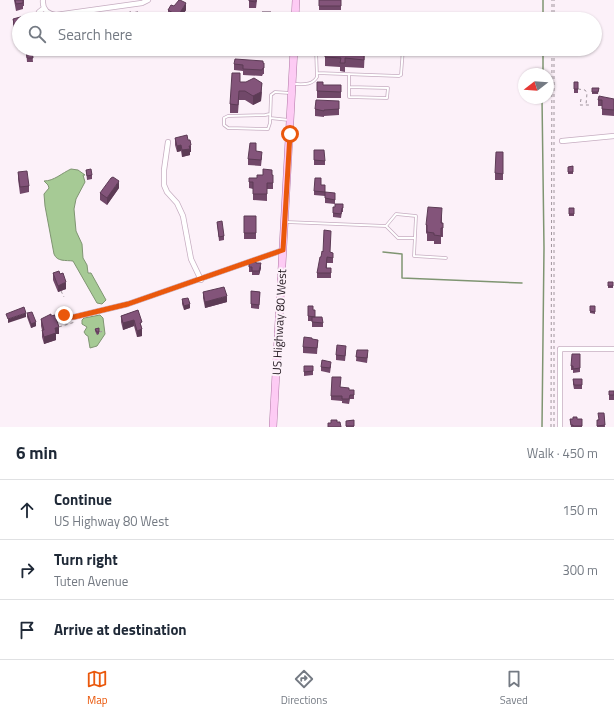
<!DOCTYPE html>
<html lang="en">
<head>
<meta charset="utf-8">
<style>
  body { margin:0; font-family:"Titillium Web",sans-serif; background:#f6f6f7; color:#1f2937 }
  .compass { position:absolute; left:518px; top:68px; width:36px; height:36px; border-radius:50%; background:#fff; box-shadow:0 1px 3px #0004; rotate:253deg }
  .stop { position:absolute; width:12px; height:12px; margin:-9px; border:3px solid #ea580c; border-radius:50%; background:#fff }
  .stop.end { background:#ea580c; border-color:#fff; box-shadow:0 1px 4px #0008 }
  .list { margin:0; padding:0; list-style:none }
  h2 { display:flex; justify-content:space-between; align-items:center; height:52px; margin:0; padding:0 16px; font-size:17px }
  h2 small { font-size:13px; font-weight:400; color:#747a83 }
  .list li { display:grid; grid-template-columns:26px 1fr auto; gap:12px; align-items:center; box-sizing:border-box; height:60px; padding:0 16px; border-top:1px solid #e0e1e3 }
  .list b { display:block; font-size:15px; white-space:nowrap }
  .list p { margin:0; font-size:13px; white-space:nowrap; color:#747a83 }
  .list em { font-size:13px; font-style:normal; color:#747a83 }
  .icon { flex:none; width:22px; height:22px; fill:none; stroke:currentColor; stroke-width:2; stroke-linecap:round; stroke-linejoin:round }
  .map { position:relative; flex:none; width:614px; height:427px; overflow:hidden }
  .search { position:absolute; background:#fff; box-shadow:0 1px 3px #0004; left:12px; right:12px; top:12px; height:44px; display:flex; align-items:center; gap:10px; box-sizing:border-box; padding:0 14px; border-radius:22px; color:#747a83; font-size:15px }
  .sheet { height:232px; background:#fff }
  nav { display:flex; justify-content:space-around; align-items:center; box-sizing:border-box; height:56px; border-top:1px solid #e0e1e3; background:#fff; font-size:11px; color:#747a83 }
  nav a { display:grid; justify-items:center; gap:2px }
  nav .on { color:#ea580c }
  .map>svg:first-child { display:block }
  .water { fill:#a6ca95; stroke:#7f9572 }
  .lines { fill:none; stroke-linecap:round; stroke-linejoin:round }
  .stream { stroke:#7f9572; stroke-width:1.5 }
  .service-casing { stroke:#c6adc1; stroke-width:3.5 }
  .minor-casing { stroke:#c6adc1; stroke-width:6 }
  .primary-casing { stroke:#b077a5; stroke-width:8 }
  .path { stroke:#a0959d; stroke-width:1; stroke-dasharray:3 3; stroke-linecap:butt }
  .service { stroke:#fff; stroke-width:2 }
  .minor { stroke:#fff; stroke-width:4.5 }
  .primary { stroke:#fdcbf4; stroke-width:7 }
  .wall { fill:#714869 }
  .shaded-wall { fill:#5c3b55 }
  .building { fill:#83547a; stroke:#5c3b55 }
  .route { stroke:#ea580c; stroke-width:5 }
  .labels { text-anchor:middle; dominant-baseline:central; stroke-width:4; stroke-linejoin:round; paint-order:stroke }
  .street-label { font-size:12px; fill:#241a22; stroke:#fcf1f9 }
</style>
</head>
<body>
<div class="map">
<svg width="614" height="427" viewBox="0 0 614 427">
  <rect width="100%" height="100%" fill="#fcf1f9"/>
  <!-- water -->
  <path class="water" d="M71,169l7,1 7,5h-2l2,7 -9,17 -2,10 2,22 6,13 1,14 4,7 1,8h3l15,27 -4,4 -5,-1 -24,-42c-7,-1 -16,1 -19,-7l-9,-48 -1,-12 5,-6 -1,-3 -4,-4c10,0 18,-8 27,-12z
    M100,315l3,3 2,16 -8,12 -7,2 -2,-12 -2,-1 -2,-3 3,-5 -5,-3v-4l2,-2z"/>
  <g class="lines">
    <!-- stream -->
    <path class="stream" d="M543,19v-19
      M543,74v-25
      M383,252l19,2v24l120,5
      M542,427l2,-179 -2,-150"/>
    <!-- service casing -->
    <g class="service-casing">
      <path id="service" d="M317,73l82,3 2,-1 2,-26
        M293,84c9,0 19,2 24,-7l-1,-28
        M349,87v10l38,1 1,-10 -39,-1v-13
        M270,114l-5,1 -37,1 -4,2v7l4,3 40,1 2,-6 1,-28 4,-3 15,1
        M270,118l19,2
        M286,222l100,4 12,12h16
        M386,226l10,-12 20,2 -2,40 32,2"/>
    </g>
    <!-- minor casing -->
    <g class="minor-casing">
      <path id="minor" d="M43,0c-1,9 5,14 13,15l86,-12 6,-3
        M36,19l3,-7 5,-4
        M562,141l52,-5
        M168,142l-4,28v15l3,7 10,11 6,13 8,43 10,21
        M62,314l6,3h6l54,-13 155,-54
        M560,427v-78h54"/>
    </g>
    <!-- primary casing -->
    <g class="primary-casing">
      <path id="primary" d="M295,19l1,-19
        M273,427l21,-378"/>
    </g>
    <!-- path -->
    <path class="path" d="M552,19v-19
      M554,19v-19
      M578,89l7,1 2,3 -1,12
      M581,99l-1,6h10
      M61,291l3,6
      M59,327l16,-5
      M99,332l6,-1
      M551,427l1,-378
      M554,427v-378"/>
    <!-- service -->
    <use href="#service" class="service"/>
    <!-- minor -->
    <use href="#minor" class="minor"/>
    <!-- primary -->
    <use href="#primary" class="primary"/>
  </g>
  <!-- wall -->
  <path class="wall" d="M14,0h12h-2v6h-1v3l-7,2z
    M249,0h8l-1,8h-7z
    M319,0h22v10h-22z
    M174,6l12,4 -6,9h-8l-4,-3v-6z
    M13,19h12l-9,20 -3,-14z
    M26,49h6l1,13h-6z
    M242,49h18v5h-5v-2h-13z
    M365,49l-1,19 -19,-1v5l-5,-1v-4l-15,-1v-9z
    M264,63v11h-1l-1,2 -19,-1v-4l-9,-1v-6z
    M240,82l22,10 -1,9 -8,4 -8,-5h-6l-1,13h-8v-9z
    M317,82l6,3h18v13h-24z
    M578,82v11h-4v-4z
    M599,88l-1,6h-6v-2z
    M614,99v17l-12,-1v-9h-4v-6z
    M339,101v14l-15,1v1l-9,-1v-7z
    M175,138l16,14h-1v3l-8,2 -1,-6 -4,1 -2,-7z
    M314,150l11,11v4h-11z
    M503,152v28h-8v-7z
    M262,157l-1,9 -13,-1v-6z
    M573,166v8h-5v-7z
    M86,170l6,5v4l-5,1z
    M18,172l11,14v6l-9,2 -2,-15z
    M272,175l1,6v8h-6v12l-14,-1v-11l-4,-1v-10h8z
    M321,185h4v11l-11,-1v-4z
    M119,188l-12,17 -7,-5v-7z
    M325,192l10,5v7h8v8h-1l-1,6 -8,-1v-10h2v-3l-10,-1z
    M569,208h5v8h-5z
    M244,216h12v23h-12z
    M442,216v7h1v14h-2v7h-7v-3h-7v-8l-1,1v-9z
    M217,222l7,14v4l-5,1z
    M330,252l3,6v5h-6v5h4v10h-14v-5z
    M249,261l12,7 -2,7h-7v-3h-3z
    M53,273l7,1 6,15 -8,3 -5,-12z
    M608,282h5v6h-5z
    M251,291l9,1 -1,17 -8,-1z
    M203,292l24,10 -22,6 -2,-10z
    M182,299l8,9 -6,2 -2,-6z
    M308,306l5,4 2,7 8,6v4h-11v-6h-4z
    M590,306h5v8l-5,-1z
    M138,310l4,19v7l-5,1 -3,-11 -11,4 -2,-8v-6z
    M27,313l9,13 -5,2 -4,-11z
    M41,319l18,15h-3v6l-12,4 -2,-7v-7l-1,-4z
    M99,328v6l-2,1 -2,-4v-2z
    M318,340l-1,14 -14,-1v-6z
    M357,350l11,4 -1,9 -11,-2z
    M346,351l-1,10 -9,-1v-5z
    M580,354v18l-7,1v-3h-2v-4z
    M304,366h9v9l-9,1z
    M331,366l-1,7 -9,-2v-4z
    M573,379h9v10h-8l-1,-5z
    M341,387l8,3h5v9h-4l-1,5 -7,-1v-2l-11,-1v-4z
    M609,391h5v9h-5z
    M604,413l1,14h-8v-7h1z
    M570,419h12v8h-11z
    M354,420v7h-8v-6z"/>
  <!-- shaded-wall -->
  <path class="shaded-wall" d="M186,3v7l-6,9h-2v-3z
    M16,32h3v6l-3,1z
    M262,83l-1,18 -8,4v-9z
    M181,145v6l-4,1v-6z
    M191,145v7h-1v3l-8,2v-7l7,-4z
    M119,181v7l-12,17v-7z
    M261,263v5l-2,7v-4z
    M66,282v7l-8,3v-6z
    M227,296v6l-22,6v-6z
    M190,304v4l-6,2v-4z
    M26,313v4l-18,6v-4z
    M134,320v6l-11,4v-7z
    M36,322v4l-5,2v-4z
    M59,327v7h-3v6l-12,4v-7l11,-9z
    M142,329v7l-5,1v-6z"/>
  <!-- building -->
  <path class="building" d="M15,0h8v3l-7,1z
    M179,0h1l6,3 -8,13 -10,-6 3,-5 3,1z
    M249,0h7v2l-7,-1z
    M319,0h22v6h-22z
    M131,12v1l7,-1 1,7h-15l-1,-3h3v-3z
    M262,12h9v7h-9z
    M164,15l2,4h-12z
    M24,16l1,3h-6v13h-3l-3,-13z
    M108,17v2l6,-1 1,1h-12v-1z
    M26,49h6l1,9h-6z
    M325,49h39v11l-19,-2v5h-5l1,-5 -16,-1z
    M235,59l28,2v2h1v5h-1l-1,2 -19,-1v-4l-9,-1z
    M232,73h8v9h6l8,-4 8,5 -1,9 -8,4 -8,-5h-6l-1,14 -8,-1z
    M317,82h6v3h18v7l-24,-1z
    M574,82h4v7h-4z
    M592,88h7l-1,4h-6z
    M599,96l15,3v11l-12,-1v-9h-4z
    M316,100l23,1v8l-15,1v1l-9,-2z
    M187,135l1,5h2l1,5 -2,1 1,3 -8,1 -1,-5 -4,1 -2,-8z
    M250,143h6v8l6,1 -1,8 -13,-1z
    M314,150h10l1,11 -11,-1z
    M496,152h7v22l-8,-1z
    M573,166v6h-5v-5z
    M91,169l1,6 -5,1 -1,-6z
    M263,169l9,1v5h1v8h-6v11h-14v-12h-4v-4h8v-3h6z
    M27,171l2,15 -9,1 -2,-15z
    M113,177l6,4 -12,17 -7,-5 11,-15z
    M315,178h6v7h4v7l-11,-1z
    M325,192l10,1v7l-10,-2z
    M335,204h8v4h-1l-1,6 -8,-1v-6h2z
    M428,207l14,1 -1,15h2v5h-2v8l-7,-1v-2l-7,-1v-7h-1z
    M569,208h5v6h-5z
    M244,216h12v17h-12z
    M222,221l2,15 -5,1 -2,-15z
    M324,230l7,1 -1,21 3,1v5l-6,-1 -1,11h5v5h-14l3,-16h1l1,-6 1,1z
    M249,261l7,1v1h5l-2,8h-7v-4h-3z
    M59,271l1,3 3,-1 3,9 -8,4 -5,-13z
    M608,282h5v4h-5z
    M224,287l3,9 -22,6 -2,-10z
    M251,291l9,1 -1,13 -8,-1z
    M188,298l2,6 -6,2 -2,-7z
    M308,306h5v4h2v7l-7,-1z
    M590,306h5v6l-5,-1z
    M24,307l2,6 -18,6 -2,-5z
    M138,310l4,12 -2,1 2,6 -5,2 -3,-11 -11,3 -2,-7z
    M32,312l4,10 -5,2 -4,-11z
    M51,314v2l4,-1 4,12 -4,1 1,5 -12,4 -2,-7h2l-3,-11z
    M312,317h10l1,6 -11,-1z
    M99,328v4h-2l-2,-3z
    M304,337l8,1v1l6,1 -1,8 -14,-1z
    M337,345l9,1 -1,10 -9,-1z
    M357,350h11l-1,8 -11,-1z
    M572,354h8v14l-7,1v-3h-2z
    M322,360l9,2 -1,6 -9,-1z
    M304,366h9v5l-9,1z
    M332,377h9l-1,10 9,1v2h5v5h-4l-1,4h-7v-3h-11z
    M573,379h9v6h-8z
    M609,391h5v4h-5z
    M598,413h6l1,12 -8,1v-6h2z
    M573,417h4v2h5v7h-9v-1h-2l-1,-6h3z
    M331,420h6v2h3l1,5h-13v-4h3z
    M354,420v6h-8v-5z"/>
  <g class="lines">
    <!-- route -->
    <path class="route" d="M64,315l4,2h6l54,-13 155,-54 7,-116"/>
  </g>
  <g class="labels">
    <!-- street labels -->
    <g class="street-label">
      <text transform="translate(279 322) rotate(-87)">US Highway 80 West</text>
    </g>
  </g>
</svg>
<svg class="compass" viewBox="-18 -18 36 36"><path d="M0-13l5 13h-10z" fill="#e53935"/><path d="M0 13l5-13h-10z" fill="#747a83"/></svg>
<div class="stop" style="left:290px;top:134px"></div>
<div class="stop end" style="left:64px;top:315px"></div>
<div class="search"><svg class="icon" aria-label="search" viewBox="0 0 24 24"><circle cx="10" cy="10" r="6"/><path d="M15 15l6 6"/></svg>Search here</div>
</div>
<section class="sheet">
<h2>6 min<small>Walk · 450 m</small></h2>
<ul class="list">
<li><svg class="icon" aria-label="ahead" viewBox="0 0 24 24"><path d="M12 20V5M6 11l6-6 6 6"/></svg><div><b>Continue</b><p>US Highway 80 West</p></div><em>150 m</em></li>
<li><svg class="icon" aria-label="right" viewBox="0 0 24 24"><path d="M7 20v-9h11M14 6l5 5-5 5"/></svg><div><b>Turn right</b><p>Tuten Avenue</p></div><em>300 m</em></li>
<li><svg class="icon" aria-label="arrive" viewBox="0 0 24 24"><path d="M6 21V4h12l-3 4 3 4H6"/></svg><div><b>Arrive at destination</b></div></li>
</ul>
</section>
<nav>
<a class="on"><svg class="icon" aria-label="map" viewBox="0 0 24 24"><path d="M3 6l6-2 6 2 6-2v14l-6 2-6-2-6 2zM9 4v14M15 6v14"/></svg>Map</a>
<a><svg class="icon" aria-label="directions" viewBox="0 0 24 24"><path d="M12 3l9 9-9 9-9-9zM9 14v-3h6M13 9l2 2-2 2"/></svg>Directions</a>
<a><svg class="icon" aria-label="saved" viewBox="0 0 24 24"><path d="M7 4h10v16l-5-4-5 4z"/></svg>Saved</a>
</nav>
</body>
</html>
